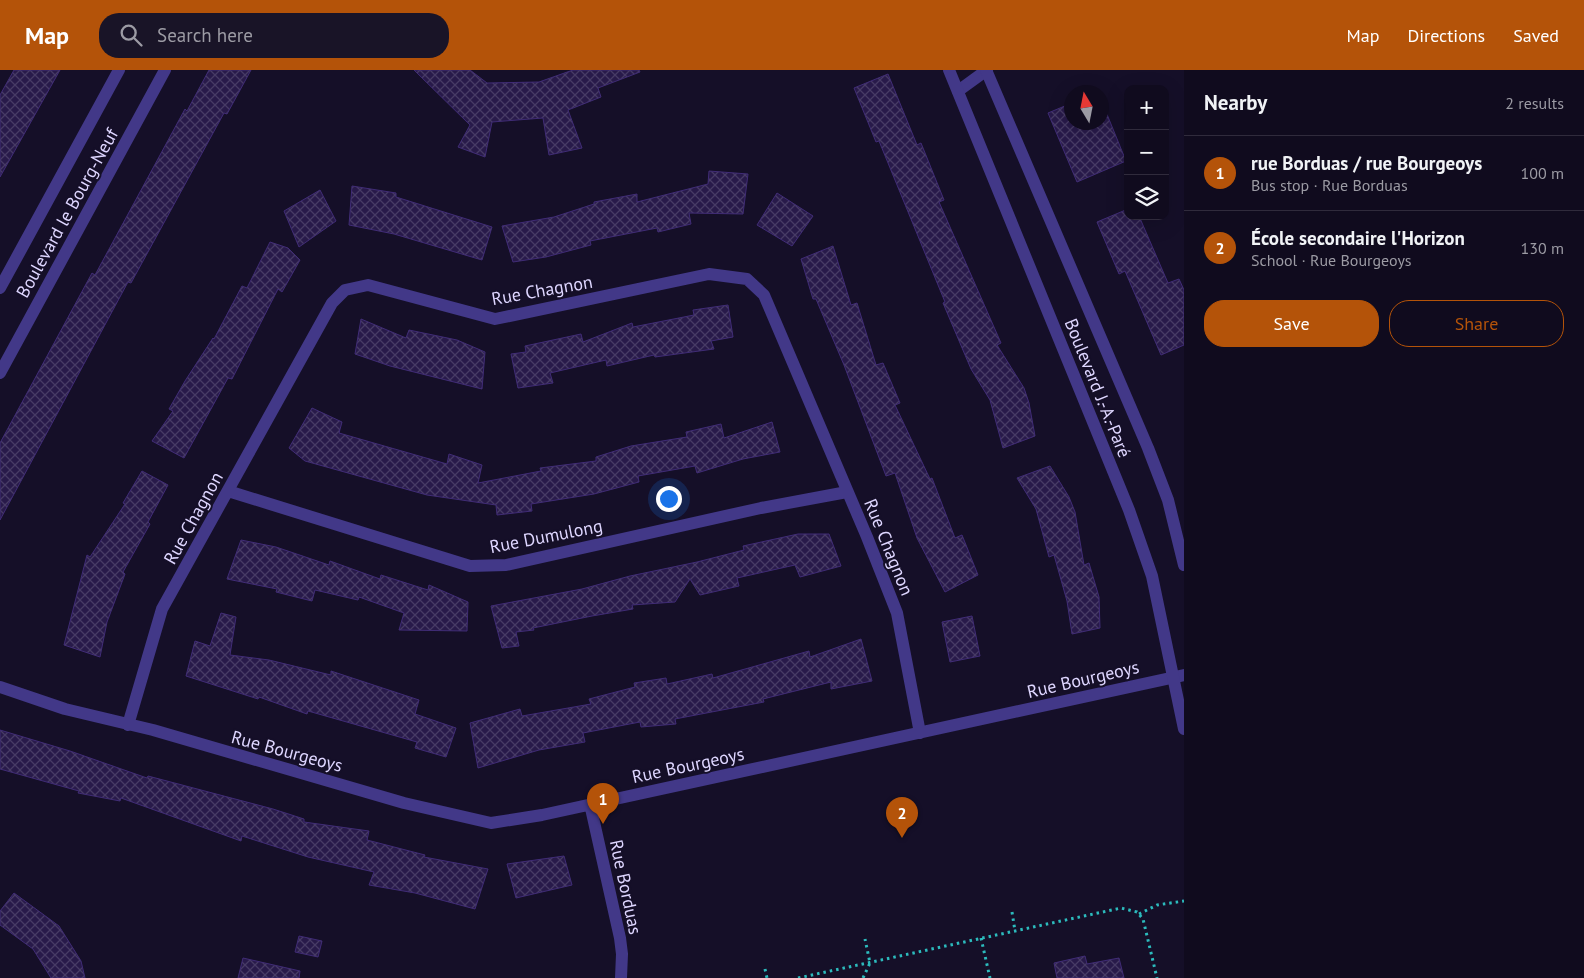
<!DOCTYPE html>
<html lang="en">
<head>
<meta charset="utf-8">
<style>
  body { margin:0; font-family:"PT Sans",sans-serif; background:#191427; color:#f1f3f6 }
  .controls { position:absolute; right:15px; top:15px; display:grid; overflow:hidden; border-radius:10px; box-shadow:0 5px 20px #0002 }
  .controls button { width:45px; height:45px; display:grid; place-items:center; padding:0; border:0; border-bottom:1px solid #302b3c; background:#100b1e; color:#f1f3f6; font:25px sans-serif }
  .compass { position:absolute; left:1064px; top:15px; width:45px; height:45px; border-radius:50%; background:#100b1e; box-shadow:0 5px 20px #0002; rotate:350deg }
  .you { position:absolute; left:668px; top:428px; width:18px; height:18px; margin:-12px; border:4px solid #fff; border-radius:50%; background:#1a73e8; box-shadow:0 0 0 8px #1a73e833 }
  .badge { display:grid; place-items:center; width:32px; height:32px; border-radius:50%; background:#b45309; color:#fff; font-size:16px; font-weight:700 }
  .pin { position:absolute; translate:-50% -41px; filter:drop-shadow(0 1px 2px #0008) }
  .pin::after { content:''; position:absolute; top:26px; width:18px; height:15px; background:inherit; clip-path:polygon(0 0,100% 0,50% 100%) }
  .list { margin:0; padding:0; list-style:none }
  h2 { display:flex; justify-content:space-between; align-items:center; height:65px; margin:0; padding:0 20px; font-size:21px }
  h2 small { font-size:16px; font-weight:400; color:#9c9ba4 }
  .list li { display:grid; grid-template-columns:32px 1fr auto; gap:15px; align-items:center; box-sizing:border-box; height:75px; padding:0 20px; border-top:1px solid #302b3c }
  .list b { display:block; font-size:19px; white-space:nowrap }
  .list p { margin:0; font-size:16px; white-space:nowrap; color:#9c9ba4 }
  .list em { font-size:16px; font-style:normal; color:#9c9ba4 }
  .actions { display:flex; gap:10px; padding:15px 20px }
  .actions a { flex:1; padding:11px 0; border:1px solid #b45309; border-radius:20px; text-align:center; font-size:18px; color:#b45309 }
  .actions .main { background:#b45309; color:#fff }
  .icon { flex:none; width:28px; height:28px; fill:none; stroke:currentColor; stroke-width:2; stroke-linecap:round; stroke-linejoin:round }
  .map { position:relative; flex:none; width:1184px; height:908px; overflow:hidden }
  header { display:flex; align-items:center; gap:30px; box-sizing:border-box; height:70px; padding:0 25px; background:#b45309; color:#fff }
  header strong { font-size:24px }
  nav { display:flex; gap:28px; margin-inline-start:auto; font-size:18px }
  .search { width:350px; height:45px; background:#191427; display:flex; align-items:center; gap:12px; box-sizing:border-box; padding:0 18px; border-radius:20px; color:#9c9ba4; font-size:19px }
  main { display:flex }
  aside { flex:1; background:#100b1e }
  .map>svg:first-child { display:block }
  .building { fill:url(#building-cross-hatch); stroke:#402c76 }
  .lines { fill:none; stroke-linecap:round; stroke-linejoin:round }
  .path { stroke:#2cbbbd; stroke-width:3; stroke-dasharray:2.5 4; stroke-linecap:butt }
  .minor { stroke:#423888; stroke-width:12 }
  .tertiary { stroke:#423888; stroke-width:12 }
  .labels { text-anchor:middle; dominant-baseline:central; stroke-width:4; stroke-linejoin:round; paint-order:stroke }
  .street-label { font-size:18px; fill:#ded6ff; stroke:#150f28 }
</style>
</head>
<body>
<header>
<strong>Map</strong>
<div class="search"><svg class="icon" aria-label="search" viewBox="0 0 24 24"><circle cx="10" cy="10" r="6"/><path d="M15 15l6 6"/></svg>Search here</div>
<nav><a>Map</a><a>Directions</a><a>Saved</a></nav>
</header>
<main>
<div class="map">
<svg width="1184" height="908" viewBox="0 0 1184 908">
  <defs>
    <pattern id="building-cross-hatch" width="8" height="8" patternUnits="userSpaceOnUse" patternTransform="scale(1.25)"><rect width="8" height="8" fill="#281a4a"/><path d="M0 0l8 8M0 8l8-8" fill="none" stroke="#473b65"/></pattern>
  </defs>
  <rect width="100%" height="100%" fill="#150f28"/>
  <!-- building -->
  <path class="building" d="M14,0h46l-60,107v-82z
    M209,0h42l-24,44 -3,-1 -93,170 -3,-1 -128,238v-77l92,-170 3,2 90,-166 2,2z
    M414,0h56l17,13 52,-1 34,-12h66l1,2 -42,16 3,9 -33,13 14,38 -33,7 -6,-37 -51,4 -7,35 -27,-10 12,-22z
    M888,4l29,71 4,-2 23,57 -5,2 62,141 -4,2 27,43 5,15 6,33 -32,12 -13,-48 -19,-31 -28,-66 2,-1 -66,-161 -3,1 -22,-54z
    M1102,32l24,59 -49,21 -29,-69 24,-10v19h30z
    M709,101l39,3 -5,40 -54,-1 2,11 -33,8 -1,-4 -67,13 1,4 -45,12 -33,5 -11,-36 52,-9 40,-13v-2l43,-8v8l71,-18z
    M352,116l44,7v4l96,30 -10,33 -88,-26 -45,-9z
    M320,120l16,31 -37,26 -15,-36z
    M777,123l36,23 -21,30 -35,-21z
    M1128,139v7h11l29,67 11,-4 5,11v55l-23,10 -36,-84 -6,3 -22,-52z
    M270,172l18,6 12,12 -18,32 -4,-3 -46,90 -4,-1 -44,80 -32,-17 21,-30 -4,-2 16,-28 28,-43 1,1 28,-53 5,2z
    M833,176l18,59 6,-2 19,62 7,-2 17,40 -5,2 35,74 2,-1 23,60 7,-3 16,40 -33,17 -28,-54 -22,-65 -9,3 -42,-111 -28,-66h-3l-12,-40z
    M728,235l5,32 -22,4 3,8 -59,8 -1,-2 -47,11 -1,-6 -56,13 3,10 -35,5 -7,-34 15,-2 -1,-6 56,-12 2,8 49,-19 1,4 61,-12 -1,-5z
    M361,249l45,19 3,-8 48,10 28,12 -3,37 -92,-23 -35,-12z
    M312,338l30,14 -3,11 108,31 2,-10 33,11 -4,18 63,-12 -1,-3 56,-7v-4l35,-11 56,-9 -1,-5 35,-8 3,14 48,-16 8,30 -37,7 -46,14 -2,-7 -57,10 1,6 -45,12 -63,10 1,7 -35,4 -1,-10 -69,-10 -122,-34 -16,-13z
    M1050,396l19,31 6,15 9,53 5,-2 10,34 1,31 -28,6 -5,-33 -13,-46 -5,2 -13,-48 -19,-31z
    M142,401l26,14 -20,37 2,2 -27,48 2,2 -18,48 -7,35 -36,-12 23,-90 3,2 35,-53 -2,-1z
    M798,464h31l12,32 -41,11 -5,-12 -58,13 2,8 -39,9 -10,-16 -15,23 -43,3 1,4 -41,7 -59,12 1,2 -18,2 3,14 -17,2 -11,-42 91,-17 48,-13 67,-14 47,-12 -1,-4z
    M241,470l35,7 53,18 1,-4 50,18 1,-4 47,15 1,-5 39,17 -1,29 -68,-1 5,-17 -45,-16 -1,3 -43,-10 -3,11 -36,-9 1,-3 -50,-10z
    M221,543l15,4 -6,38 39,5 62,15v-4l88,29 -4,14 41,14 -10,29 -31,-9 2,-6 -109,-31 -1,3 -48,-17 -1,2 -72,-23 9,-35 15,5z
    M972,546l8,40 -30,6 -8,-40z
    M861,569l11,42 -41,8v-7l-68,17 1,3 -89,17 1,5 -35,3 -1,-5 -57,11 2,9 -46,8 -61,18 -8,-45 50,-14 2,7 69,-12 -2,-5 46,-12 -1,-4 32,-5 1,6 45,-10 1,4 96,-27 1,6z
    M0,660l70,21 77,27 1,-2 125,33 31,10v3l65,9 -2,9 58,15 -1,2 64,12 -13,40 -60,-16 -46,-8 5,-13 -66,-15 -66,-21 -1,5 -120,-43 -1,3 -42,-8 1,-2 -79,-22z
    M564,786l8,29 -56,13 -9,-34z
    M14,823l45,33 22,35 4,17h-34l-18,-29 -33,-24v-14z
    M299,866l23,5 -4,16 -23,-5z
    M1085,886l2,8 32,-6 5,20h-67l-3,-15z
    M243,888l57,13 -1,7h-61z"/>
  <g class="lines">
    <!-- path -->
    <path class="path" d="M1012,842l3,19
      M1139,844l18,-9 27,-4
      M981,868l9,40
      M765,899l2,9
      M798,908l323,-70 16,4 6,7 14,59
      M863,908l7,-15 -5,-24"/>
    <!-- minor -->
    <path class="minor" d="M958,21l29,-21
      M228,421l242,75 36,-1 255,-57 86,-16
      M0,617l65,22 88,21 251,73 87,20 51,-8 642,-140
      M128,655l34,-116 170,-306 13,-13 23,-5 127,34 214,-45 38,5 17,16 103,242 30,76 23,120
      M590,734l30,134 2,16 -1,24"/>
    <!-- tertiary -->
    <path class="tertiary" d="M949,0l180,440 23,66 32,153
      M986,0l162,378 20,52 16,65
      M0,218l119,-218
      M0,303l165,-303"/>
  </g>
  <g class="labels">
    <!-- street labels -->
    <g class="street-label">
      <text transform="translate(67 143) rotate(-61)">Boulevard le Bourg-Neuf</text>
      <text transform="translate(542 220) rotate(-10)">Rue Chagnon</text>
      <text transform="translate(1098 318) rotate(68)">Boulevard J.-A.-Paré</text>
      <text transform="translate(193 448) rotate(-61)">Rue Chagnon</text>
      <text transform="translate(546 466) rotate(-11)">Rue Dumulong</text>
      <text transform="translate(889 477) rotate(68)">Rue Chagnon</text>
      <text transform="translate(1083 609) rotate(-13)">Rue Bourgeoys</text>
      <text transform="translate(287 681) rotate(15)">Rue Bourgeoys</text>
      <text transform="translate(688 695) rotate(-12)">Rue Bourgeoys</text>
      <text transform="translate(626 817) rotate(78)">Rue Borduas</text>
    </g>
  </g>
</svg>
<div class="controls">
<button>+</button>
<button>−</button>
<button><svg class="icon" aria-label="layers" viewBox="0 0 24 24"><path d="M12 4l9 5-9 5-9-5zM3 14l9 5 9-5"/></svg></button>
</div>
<svg class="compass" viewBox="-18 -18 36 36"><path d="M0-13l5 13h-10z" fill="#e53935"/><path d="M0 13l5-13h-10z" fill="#9c9ba4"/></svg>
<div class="you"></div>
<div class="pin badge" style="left:603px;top:754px">1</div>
<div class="pin badge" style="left:902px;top:768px">2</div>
</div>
<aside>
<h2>Nearby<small>2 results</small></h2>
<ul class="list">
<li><span class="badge">1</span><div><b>rue Borduas / rue Bourgeoys</b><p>Bus stop · Rue Borduas</p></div><em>100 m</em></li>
<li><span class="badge">2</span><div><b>École secondaire l'Horizon</b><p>School · Rue Bourgeoys</p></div><em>130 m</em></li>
</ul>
<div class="actions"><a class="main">Save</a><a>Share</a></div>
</aside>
</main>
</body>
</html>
